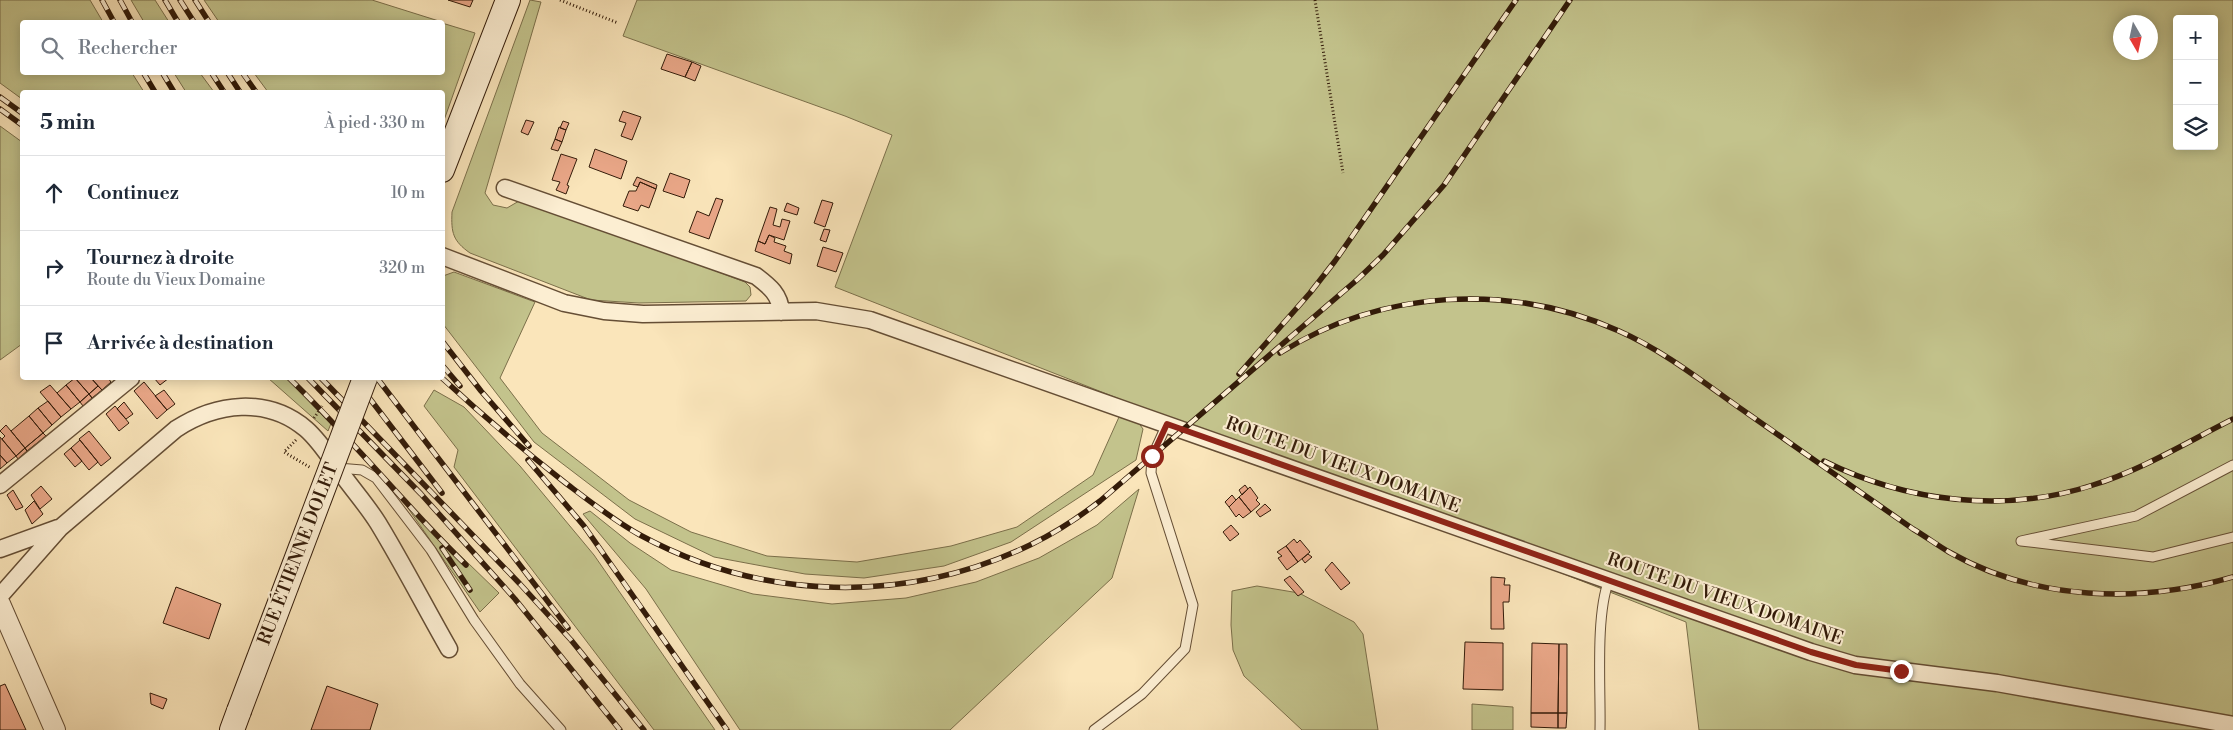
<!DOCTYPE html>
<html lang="fr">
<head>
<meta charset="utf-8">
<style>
  body { margin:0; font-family:"Libre Bodoni",serif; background:#f6f6f7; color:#1f2937 }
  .controls { position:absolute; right:15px; top:15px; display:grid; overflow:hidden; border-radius:5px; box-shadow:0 2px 12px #0003 }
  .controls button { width:45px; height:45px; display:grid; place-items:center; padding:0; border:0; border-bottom:1px solid #e0e1e3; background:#fff; color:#1f2937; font:25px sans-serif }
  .compass { position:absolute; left:2113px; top:15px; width:45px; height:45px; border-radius:50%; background:#fff; box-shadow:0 2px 12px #0003; rotate:171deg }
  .stop { position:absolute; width:15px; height:15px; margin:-11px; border:4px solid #8f2418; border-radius:50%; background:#fff }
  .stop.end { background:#8f2418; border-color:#fff; box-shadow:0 1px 5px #0008 }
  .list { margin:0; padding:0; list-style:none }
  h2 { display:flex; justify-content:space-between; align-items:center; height:65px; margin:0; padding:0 20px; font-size:21px }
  h2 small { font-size:16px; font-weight:400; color:#747a83 }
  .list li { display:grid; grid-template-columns:32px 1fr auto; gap:15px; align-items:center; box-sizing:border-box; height:75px; padding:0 20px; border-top:1px solid #e0e1e3 }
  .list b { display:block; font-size:19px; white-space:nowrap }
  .list p { margin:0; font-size:16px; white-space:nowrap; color:#747a83 }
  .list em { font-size:16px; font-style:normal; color:#747a83 }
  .icon { flex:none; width:28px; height:28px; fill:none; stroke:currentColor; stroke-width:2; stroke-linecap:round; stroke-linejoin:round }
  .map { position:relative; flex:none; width:2233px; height:730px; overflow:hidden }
  .search { position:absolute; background:#fff; box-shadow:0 2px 12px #0003; left:20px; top:20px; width:425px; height:55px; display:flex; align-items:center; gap:12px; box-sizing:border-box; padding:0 18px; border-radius:5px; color:#747a83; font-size:19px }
  .panel { position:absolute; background:#fff; box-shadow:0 2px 12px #0003; left:20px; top:90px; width:425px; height:290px; border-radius:5px }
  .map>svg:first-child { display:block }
  .green { fill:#c3c38c; stroke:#7b6f4a; fill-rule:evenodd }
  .building { fill:#eaa788; stroke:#331b09 }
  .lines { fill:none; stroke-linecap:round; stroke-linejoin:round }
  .service-casing { stroke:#654e35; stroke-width:11 }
  .minor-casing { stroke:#654e35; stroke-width:19 }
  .tertiary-casing { stroke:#654e35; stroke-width:22 }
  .secondary-casing { stroke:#331b09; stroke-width:26 }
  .path { stroke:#331b09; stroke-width:3; stroke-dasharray:1 2.5; stroke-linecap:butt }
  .service { stroke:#fceed2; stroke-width:9 }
  .minor { stroke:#fceed2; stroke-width:16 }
  .tertiary { stroke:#fceed2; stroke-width:20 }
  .secondary { stroke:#fceed2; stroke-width:24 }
  .rail-casing { stroke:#331b09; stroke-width:5.5 }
  .rail { stroke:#fceed2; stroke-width:4; stroke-dasharray:11; stroke-linecap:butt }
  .secondary-bridge-casing { stroke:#331b09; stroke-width:26; stroke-linecap:butt }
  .secondary-bridge { stroke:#fceed2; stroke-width:24 }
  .route { stroke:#8f2418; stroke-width:6 }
  .labels { text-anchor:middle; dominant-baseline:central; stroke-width:4; stroke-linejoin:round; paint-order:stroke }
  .street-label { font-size:18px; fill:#331b09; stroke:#fceed2 }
</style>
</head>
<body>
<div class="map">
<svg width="2233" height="730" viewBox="0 0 2233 730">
  <rect width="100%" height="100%" fill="#fae5ba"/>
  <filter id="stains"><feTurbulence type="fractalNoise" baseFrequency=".004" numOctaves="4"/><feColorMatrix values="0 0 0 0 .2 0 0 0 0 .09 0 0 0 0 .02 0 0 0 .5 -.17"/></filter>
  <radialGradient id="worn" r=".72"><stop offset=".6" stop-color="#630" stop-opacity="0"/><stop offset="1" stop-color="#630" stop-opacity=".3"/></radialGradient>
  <!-- green -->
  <path class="green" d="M0,0h90l13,22h-81v50l110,1 12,19h-122v7l-22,-16z
    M131,0h24l14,22h-25z
    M204,0h168l70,22h-223z
    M530,0l11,2 -56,191 8,12 14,3 12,-7 20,3 206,78 5,5 1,8 -5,6 -107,2 -48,-3 -121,-47c-17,-12 -19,-20 -18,-41z
    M637,0h1596v730h-534l-13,-108 -851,-335 57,-152 -47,-19 -222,-80zM2177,19h37v127h-37zM2120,22h30v30h-30z
    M442,23l33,10 -32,90 -1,-31h-174l-14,-19 188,-1z
    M174,73h26l14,19h-28z
    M0,126l22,16v202l-22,16z
    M454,272l81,30 -35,76 42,55 87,67 62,32 76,24 90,6 94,-16 66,-19 76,-52 26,-58 19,5 5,7 -7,31 -125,82 -67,24 -80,12 -59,-4 -91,-17 -79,-38 -101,-77 -91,-118v-48z
    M268,378h19l45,43 -4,10z
    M434,390l30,17 56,59 74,89 121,175h-61l-200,-263 4,-17 -34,-44z
    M1139,489l-27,89 -162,152h-210l-94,-141 -63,-75 7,-3 40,32 41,27 82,24 79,10 74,-6 70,-16 63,-24 58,-33z
    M401,498l98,95 -19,19z
    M1257,586l42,7 55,29 9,12 15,96h-76l-58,-54 -11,-26 -2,-25 1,-34z
    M1472,704l41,3v23h-41z"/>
  <!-- building -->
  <path class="building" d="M448,0h25l-3,7z
    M667,54l25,8 -7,15 -24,-8z
    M692,62l9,4 -6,15 -10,-4z
    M623,111l18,6 -9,23 -11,-4 5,-13 -7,-2z
    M526,120l8,2 -6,13 -7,-3z
    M563,121l6,2 -3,7 -6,-2z
    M559,127l7,3 -4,12 -7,-3z
    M555,139l7,3 -4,9 -7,-2z
    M595,149l32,12 -6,18 -32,-12z
    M561,154l16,5 -10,26 2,1 -3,8 -10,-4 4,-8 -8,-2z
    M670,173l20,7 -6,18 -21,-7z
    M637,177l20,8 -1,4 -16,-7 -2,5 -5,-2z
    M640,182l16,7 -7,19 -8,-3 -3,6 -15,-5 6,-15h7z
    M716,198l7,2 -14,39 -20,-7 8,-21 12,5z
    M822,200l11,3 -8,24 -11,-4z
    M787,203l12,5 -2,7 -13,-4z
    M770,207l7,2 -4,16 7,2 2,-8 8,2 -6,19 -15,-5 -4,9 -7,-3z
    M824,229l6,1 -4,12 -6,-2z
    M769,235l6,3 -1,4 12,4 -2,5 8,3 -2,10 -35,-13 3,-10 7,3z
    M823,247l20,6 -7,19 -19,-6z
    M75,378h16l7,8 -9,8z
    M75,378l14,16 -9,8 -14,-17z
    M91,378h17l3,4 -9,8z
    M154,378h15l-9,7z
    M144,382l23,28 -10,9 -23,-28z
    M50,385l21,24 -10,8 -21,-25z
    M66,385l14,17 -9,7 -14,-16z
    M98,386l4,4 -10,8 -3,-4z
    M164,390l11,14 -8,6 -12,-14z
    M89,394l3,4 -9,8 -3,-4z
    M48,401l13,16 -9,8 -14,-17z
    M124,402l9,12 -7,5 -9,-10z
    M115,406l14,17 -10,8 -13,-17z
    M38,408l14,17 -9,8 -14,-17z
    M29,416l14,17 -18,15 -14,-17z
    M6,425l19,23 -9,8 -14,-17 3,-3 -5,-5z
    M89,431l22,27 -10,8 -22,-27z
    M43,433l3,3 -19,15 -2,-3z
    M0,437l16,19 -9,7 -7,-8z
    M80,440l18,22 -9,8 -18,-22z
    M25,448l2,3 -9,8 -2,-3z
    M71,448l11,13 -7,6 -11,-13z
    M0,455l7,8 -7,6z
    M1245,485l3,4 -6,6 -3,-5z
    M41,486l11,13 -12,10 -9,-14z
    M1250,487l8,11 -2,2 4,4 -9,8 -12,-15z
    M13,490l10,17 -7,3 -9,-15z
    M1232,495l4,5 -7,7 -4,-5z
    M1239,497l12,15 -8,6 -4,-4 -3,3 -7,-10z
    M34,501l9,13 -11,10 -7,-14z
    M1265,504l6,6 -11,7 -4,-5z
    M1231,525l8,9 -9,7 -7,-9z
    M1294,539l3,4 3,-3 10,12 -12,10 -12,-16z
    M1286,546l12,16 -11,8 -9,-12 4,-2 -5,-4z
    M1308,554l4,3 -7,6 -3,-4z
    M1332,562l18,21 -9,7 -16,-20z
    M1290,576l14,16 -6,4 -14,-16z
    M1491,577l14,1 -1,7h6l-1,17h-6l1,27h-13z
    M176,587l45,17 -12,35 -46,-16z
    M1465,642l38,1v47l-40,-1z
    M1532,643l27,1 -1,69h-27z
    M1559,644h8v69h-9z
    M5,684l21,46h-26v-44z
    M327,686l51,18 -8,26h-59z
    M150,693l17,6 -4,10 -12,-5z
    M1531,713h27v15l-27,-1z
    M1558,713h9l-1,15h-8z"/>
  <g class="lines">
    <!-- service casing -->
    <g class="service-casing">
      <path id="service" d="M2233,465l-97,51 -115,25 132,16 80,-20
        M338,468l24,2 14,8 55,72 43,70 46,64 41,46
        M1094,730l48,-36 43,-45 8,-44 -42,-132 1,-16 15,-33
        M1600,730c1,-40 -5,-114 9,-150"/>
    </g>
    <!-- minor casing -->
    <g class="minor-casing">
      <path id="minor" d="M505,188l251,88c13,10 24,18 25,36
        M442,256l122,47 40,8 39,3 173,-3 54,9 941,332 44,13 142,18 236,42
        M0,485l131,-107
        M0,549l58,-21
        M0,596l60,-68 116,-99c40,-26 91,-33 130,0 15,13 26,32 38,48 11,15 24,30 34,46 25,41 47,84 71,126"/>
    </g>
    <!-- tertiary casing -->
    <g class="tertiary-casing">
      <path id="tertiary" d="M0,604l55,126"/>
    </g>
    <!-- secondary casing -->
    <g class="secondary-casing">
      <path id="secondary" d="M442,170l66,-170
        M232,730l7,-19"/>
    </g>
    <!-- path -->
    <path class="path" d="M560,0l58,23
      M1315,0l28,173
      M314,418l8,-12
      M296,440l-12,12 27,16"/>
    <!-- service -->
    <use href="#service" class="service"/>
    <!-- minor -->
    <use href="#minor" class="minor"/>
    <!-- tertiary -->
    <use href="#tertiary" class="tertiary"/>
    <!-- secondary -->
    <use href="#secondary" class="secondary"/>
    <!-- rail casing -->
    <g class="rail-casing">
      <path id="rail" d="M102,0l12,22
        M120,0l12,22
        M165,0l13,22
        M180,0l14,22
        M195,0l14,22
        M143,72l12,20
        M162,72l12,20
        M211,72l13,20
        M227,72l13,20
        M242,72l14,20
        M0,97l22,16
        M0,109l22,16
        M442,341l39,50 48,55
        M1280,353c102,-64 230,-71 339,-22 43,19 80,48 118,75 59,41 117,82 176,123 12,7 24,16 36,23 86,49 191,52 284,25
        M442,365l18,21
        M1239,374l71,-81 25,-32 181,-261
        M289,378c62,60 115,126 177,187
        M308,378l113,116 94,105 105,131
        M321,378l199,206 51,56 73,90
        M354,378l88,115
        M377,378l191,250
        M442,378c39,36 79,70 121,103 25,19 50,39 77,54 121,66 266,70 390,10 25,-12 48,-27 70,-44l258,-222 25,-24 61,-70 126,-185
        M528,460l56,66 143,204
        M1824,461c82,41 181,53 269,24 49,-15 94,-43 140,-66
        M442,548l28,42"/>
    </g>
    <!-- rail -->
    <use href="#rail" class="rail"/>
    <!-- secondary-bridge casing -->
    <g class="secondary-bridge-casing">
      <path id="secondary-bridge" d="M239,711l126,-333"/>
    </g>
    <!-- secondary-bridge -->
    <use href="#secondary-bridge" class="secondary-bridge"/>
  </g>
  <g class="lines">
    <!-- route -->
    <path class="route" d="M1152,456l15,-32 644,228 45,13 45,6"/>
  </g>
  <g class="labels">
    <!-- street labels -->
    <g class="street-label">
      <text transform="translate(1343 465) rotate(20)">ROUTE DU VIEUX DOMAINE</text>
      <text transform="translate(298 554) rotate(-69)">RUE ÉTIENNE DOLET</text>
      <text transform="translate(1725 599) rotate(19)">ROUTE DU VIEUX DOMAINE</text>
    </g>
  </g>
  <rect width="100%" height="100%" filter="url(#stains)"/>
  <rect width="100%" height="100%" fill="url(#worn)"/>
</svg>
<div class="controls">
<button>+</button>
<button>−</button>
<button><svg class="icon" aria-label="layers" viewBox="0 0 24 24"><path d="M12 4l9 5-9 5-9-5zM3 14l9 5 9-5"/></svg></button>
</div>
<svg class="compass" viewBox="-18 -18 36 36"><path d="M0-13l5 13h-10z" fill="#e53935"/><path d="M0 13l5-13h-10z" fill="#747a83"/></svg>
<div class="stop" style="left:1152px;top:456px"></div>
<div class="stop end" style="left:1901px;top:671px"></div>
<div class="search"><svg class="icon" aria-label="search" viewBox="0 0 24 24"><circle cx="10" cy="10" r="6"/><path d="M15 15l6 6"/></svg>Rechercher</div>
<section class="panel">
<h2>5 min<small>À pied · 330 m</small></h2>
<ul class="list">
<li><svg class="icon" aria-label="ahead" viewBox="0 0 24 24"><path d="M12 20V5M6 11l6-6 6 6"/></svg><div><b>Continuez</b></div><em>10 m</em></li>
<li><svg class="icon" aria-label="right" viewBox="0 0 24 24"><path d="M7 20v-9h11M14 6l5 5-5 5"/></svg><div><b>Tournez à droite</b><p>Route du Vieux Domaine</p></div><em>320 m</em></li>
<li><svg class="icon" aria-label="arrive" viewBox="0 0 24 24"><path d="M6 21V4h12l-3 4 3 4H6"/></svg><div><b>Arrivée à destination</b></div></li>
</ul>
</section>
</div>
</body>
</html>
